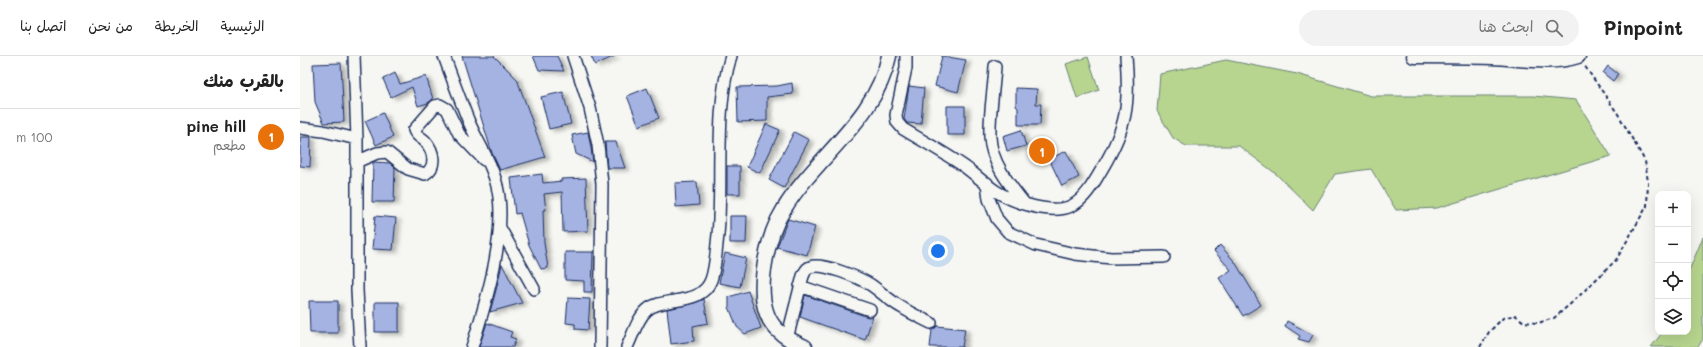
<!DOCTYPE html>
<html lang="ar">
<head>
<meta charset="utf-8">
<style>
  body { margin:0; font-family:Mali,"Playpen Sans Arabic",sans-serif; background:#f2f2f2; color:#222; direction:rtl }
  .controls { position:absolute; right:12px; bottom:12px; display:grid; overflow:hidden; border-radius:8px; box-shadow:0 4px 16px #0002 }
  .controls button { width:36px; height:36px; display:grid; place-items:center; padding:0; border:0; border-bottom:1px solid #e0e0e0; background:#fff; color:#222; font:20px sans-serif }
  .you { position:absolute; left:638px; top:195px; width:14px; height:14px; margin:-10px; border:3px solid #fff; border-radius:50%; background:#1a73e8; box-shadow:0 0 0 6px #1a73e833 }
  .badge { display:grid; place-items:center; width:26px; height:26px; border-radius:50%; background:#1f6fb2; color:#fff; font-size:13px; font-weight:700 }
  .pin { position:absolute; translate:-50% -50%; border:2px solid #fff; box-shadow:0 1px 4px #0006 }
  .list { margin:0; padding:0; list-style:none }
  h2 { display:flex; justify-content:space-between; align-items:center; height:52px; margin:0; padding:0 16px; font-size:17px }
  h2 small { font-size:13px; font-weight:400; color:#767676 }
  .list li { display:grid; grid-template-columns:26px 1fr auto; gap:12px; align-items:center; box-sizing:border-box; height:56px; padding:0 16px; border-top:1px solid #e0e0e0 }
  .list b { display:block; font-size:15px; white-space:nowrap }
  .list p { margin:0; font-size:13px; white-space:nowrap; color:#767676 }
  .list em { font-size:13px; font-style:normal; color:#767676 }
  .icon { flex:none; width:22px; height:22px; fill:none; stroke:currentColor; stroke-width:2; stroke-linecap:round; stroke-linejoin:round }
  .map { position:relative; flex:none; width:1403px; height:291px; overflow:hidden; direction:ltr }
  header { display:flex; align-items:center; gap:24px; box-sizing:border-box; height:56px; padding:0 20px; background:#fff; border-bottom:1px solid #e0e0e0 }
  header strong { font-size:19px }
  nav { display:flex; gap:22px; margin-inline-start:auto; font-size:14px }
  .search { width:280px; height:36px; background:#f2f2f2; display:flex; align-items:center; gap:10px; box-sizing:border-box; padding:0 14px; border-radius:22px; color:#767676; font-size:15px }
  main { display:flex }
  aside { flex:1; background:#fff }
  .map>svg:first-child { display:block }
  .green { fill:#b7d58e; stroke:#698276 }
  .building { fill:#a5b3e3; stroke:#1b2f5e; filter:url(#shadow) }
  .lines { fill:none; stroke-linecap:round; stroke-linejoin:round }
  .minor-casing { stroke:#1b2f5e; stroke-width:14 }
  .major-casing { stroke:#1b2f5e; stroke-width:17 }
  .path { stroke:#1b2f5e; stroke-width:2; stroke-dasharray:4 3; stroke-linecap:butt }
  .minor { stroke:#f6f6f2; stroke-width:11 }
  .major { stroke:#f6f6f2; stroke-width:14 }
</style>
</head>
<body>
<header>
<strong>Pinpoint</strong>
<div class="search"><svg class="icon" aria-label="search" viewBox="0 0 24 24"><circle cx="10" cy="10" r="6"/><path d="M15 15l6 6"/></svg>ابحث هنا</div>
<nav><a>الرئيسية</a><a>الخريطة</a><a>من نحن</a><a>اتصل بنا</a></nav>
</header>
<main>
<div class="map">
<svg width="1403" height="291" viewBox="0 0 1403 291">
  <defs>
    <filter id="shadow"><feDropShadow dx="4.5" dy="2.5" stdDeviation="2" flood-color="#0004"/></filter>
  </defs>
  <rect width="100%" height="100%" fill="#f6f6f2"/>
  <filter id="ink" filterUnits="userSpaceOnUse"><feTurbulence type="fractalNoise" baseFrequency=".025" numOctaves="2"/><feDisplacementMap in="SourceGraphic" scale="8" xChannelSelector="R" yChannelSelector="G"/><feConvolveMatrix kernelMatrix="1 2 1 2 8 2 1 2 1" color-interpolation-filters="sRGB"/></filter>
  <g filter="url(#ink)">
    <!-- green -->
    <path class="green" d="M788,1l11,33 -22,8 -11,-34z
      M926,4l71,14 74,22h162l43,4 35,56 -174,52 -41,2 -25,-41 -36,5 -22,36 -38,-37 -36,-27h-53l-13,-8 -16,-27 3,-37z
      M1403,181v102l-5,8h-47l12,-15h25v-59z"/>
    <!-- building -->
    <path class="building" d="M162,0h32l23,23 28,78 -45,13 -8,-17z
      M233,0h24l7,15 -25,-1z
      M291,0h24l-20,9z
      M642,0l24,4 -8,32 -23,-6z
      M41,7l3,59 -20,1 -9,-21 -2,-38z
      M1308,10l10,8 -5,7 -10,-8z
      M95,17l5,11 26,-8 7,23 -5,4 -10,3 -6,-19 -21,10 -8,-18z
      M492,27l1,11 -26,3v24l-29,1 -1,-35 40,-1z
      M609,30l15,2 -3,36 -14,-1 -3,-4z
      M347,32l12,30 -20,8 -12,-30z
      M716,32l21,1 -1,15h5l-1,21h-22v-17l-2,-2z
      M263,36l8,32 -22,5 -8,-32z
      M647,50h18v29h-18z
      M83,57l10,24 -17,8 -11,-24z
      M466,68l14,6 -20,43 -13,-6z
      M721,74l5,16 -19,5 -4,-15z
      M288,76l3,16 2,14 -17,-8 -4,-19z
      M494,76l15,8 -25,48 -15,-8z
      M0,81h11l-1,30 -10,-1z
      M305,86h11l9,26h-18z
      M766,95l13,26 -17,9 -13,-27z
      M73,106l17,1 5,5 -1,34h-22z
      M427,110h13v28h-13z
      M242,118l1,9 19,-2 -1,-2 25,-1 2,53 -25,1 -1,-40 -18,2 2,16h-3l1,33 4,25 -7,1 -12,-24 -9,-32 -5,1 -4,-36z
      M397,126l2,23 -23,2 -1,-24z
      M75,160l21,2 -3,32 -21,-1z
      M430,160h17l-1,27h-16z
      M488,163l27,8 -8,28 -30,-8z
      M920,189l15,17 26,43 -18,11 -24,-38 12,-8 -17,-19z
      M265,196h28l-1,40h-8v-11l-19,-1z
      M425,197l21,5 -6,29 -21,-4z
      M202,208l20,39 -32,9 6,-22z
      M448,235l13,37 -16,6 -8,-7 -8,-20v-10z
      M505,239l63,22 5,-1 -8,24 -65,-23z
      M268,242l22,1 -2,31 -13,-1v-5l-9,-1z
      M404,243l4,24 -15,3 1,15 -23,3 -4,-35 25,-5z
      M9,245h29v32h-28z
      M75,246h24v30h-24z
      M987,265l26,14 -4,7 -11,-3 2,-3 -15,-10z
      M187,267l25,9 -2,5 6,2 -3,8h-34z
      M637,270l28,3 -3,18h-32l2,-17z"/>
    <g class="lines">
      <!-- minor casing -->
      <g class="minor-casing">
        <path id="minor" d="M54,0l3,83v151l3,57
          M144,0c8,22 16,44 25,66 9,21 23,41 28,64 11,45 -11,117 -25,161
          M273,0l17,52 8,37 4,39 -2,163
          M606,0v12l-10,47 1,7 6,7c20,12 42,24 62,38 11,8 22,19 34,26 17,10 53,22 72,13 14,-6 24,-25 31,-37 25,-42 28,-65 24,-113
          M695,10c-1,23 -6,48 -5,71 1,25 19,47 34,66
          M0,72l23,3 34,8
          M56,106l21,-9 10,-1 21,17 17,5c12,-7 9,-23 0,-33 -4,-4 -9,-5 -11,-11l21,-24 5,-1 7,4 12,25 25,26
          M687,127l2,16 8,20 11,13 28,13 39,9 36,4 53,-1
          M200,172l34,61
          M500,230l70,24
          M487,283l16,-63c2,-4 3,-8 7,-9 12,-5 50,11 61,18 10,7 19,16 30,22 9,6 20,11 30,16
          M327,291c6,-12 10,-28 20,-37 15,-14 54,-3 64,-30 5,-14 5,-30 7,-45 5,-57 -4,-125 13,-179"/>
      </g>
      <!-- major casing -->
      <g class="major-casing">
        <path id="major" d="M1114,0c26,0 52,0 78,1 28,1 58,8 86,-1
          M505,291c-16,-7 -32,-16 -38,-33 -11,-28 1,-80 17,-105 32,-53 92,-89 105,-153"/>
      </g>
      <!-- path -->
      <path class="path" d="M1180,291l9,-15 14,-14 12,-3 9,7 14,1 16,-5 21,-18 41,-40 31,-54 1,-24 -3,-21 -27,-47 -34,-49"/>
      <!-- minor -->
      <use href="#minor" class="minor"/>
      <!-- major -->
      <use href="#major" class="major"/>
    </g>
  </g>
</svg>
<div class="controls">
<button>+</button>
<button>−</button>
<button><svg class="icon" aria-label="locate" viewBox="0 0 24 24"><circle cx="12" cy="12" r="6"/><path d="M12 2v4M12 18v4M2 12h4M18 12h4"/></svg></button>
<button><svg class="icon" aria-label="layers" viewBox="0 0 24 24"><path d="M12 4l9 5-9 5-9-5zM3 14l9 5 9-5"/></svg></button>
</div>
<div class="you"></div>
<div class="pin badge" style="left:742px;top:95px;background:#e8710a">1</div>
</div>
<aside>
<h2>بالقرب منك<small></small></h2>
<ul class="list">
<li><span class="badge" style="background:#e8710a">1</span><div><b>pine hill</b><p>مطعم</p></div><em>100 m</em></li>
</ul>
</aside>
</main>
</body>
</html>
